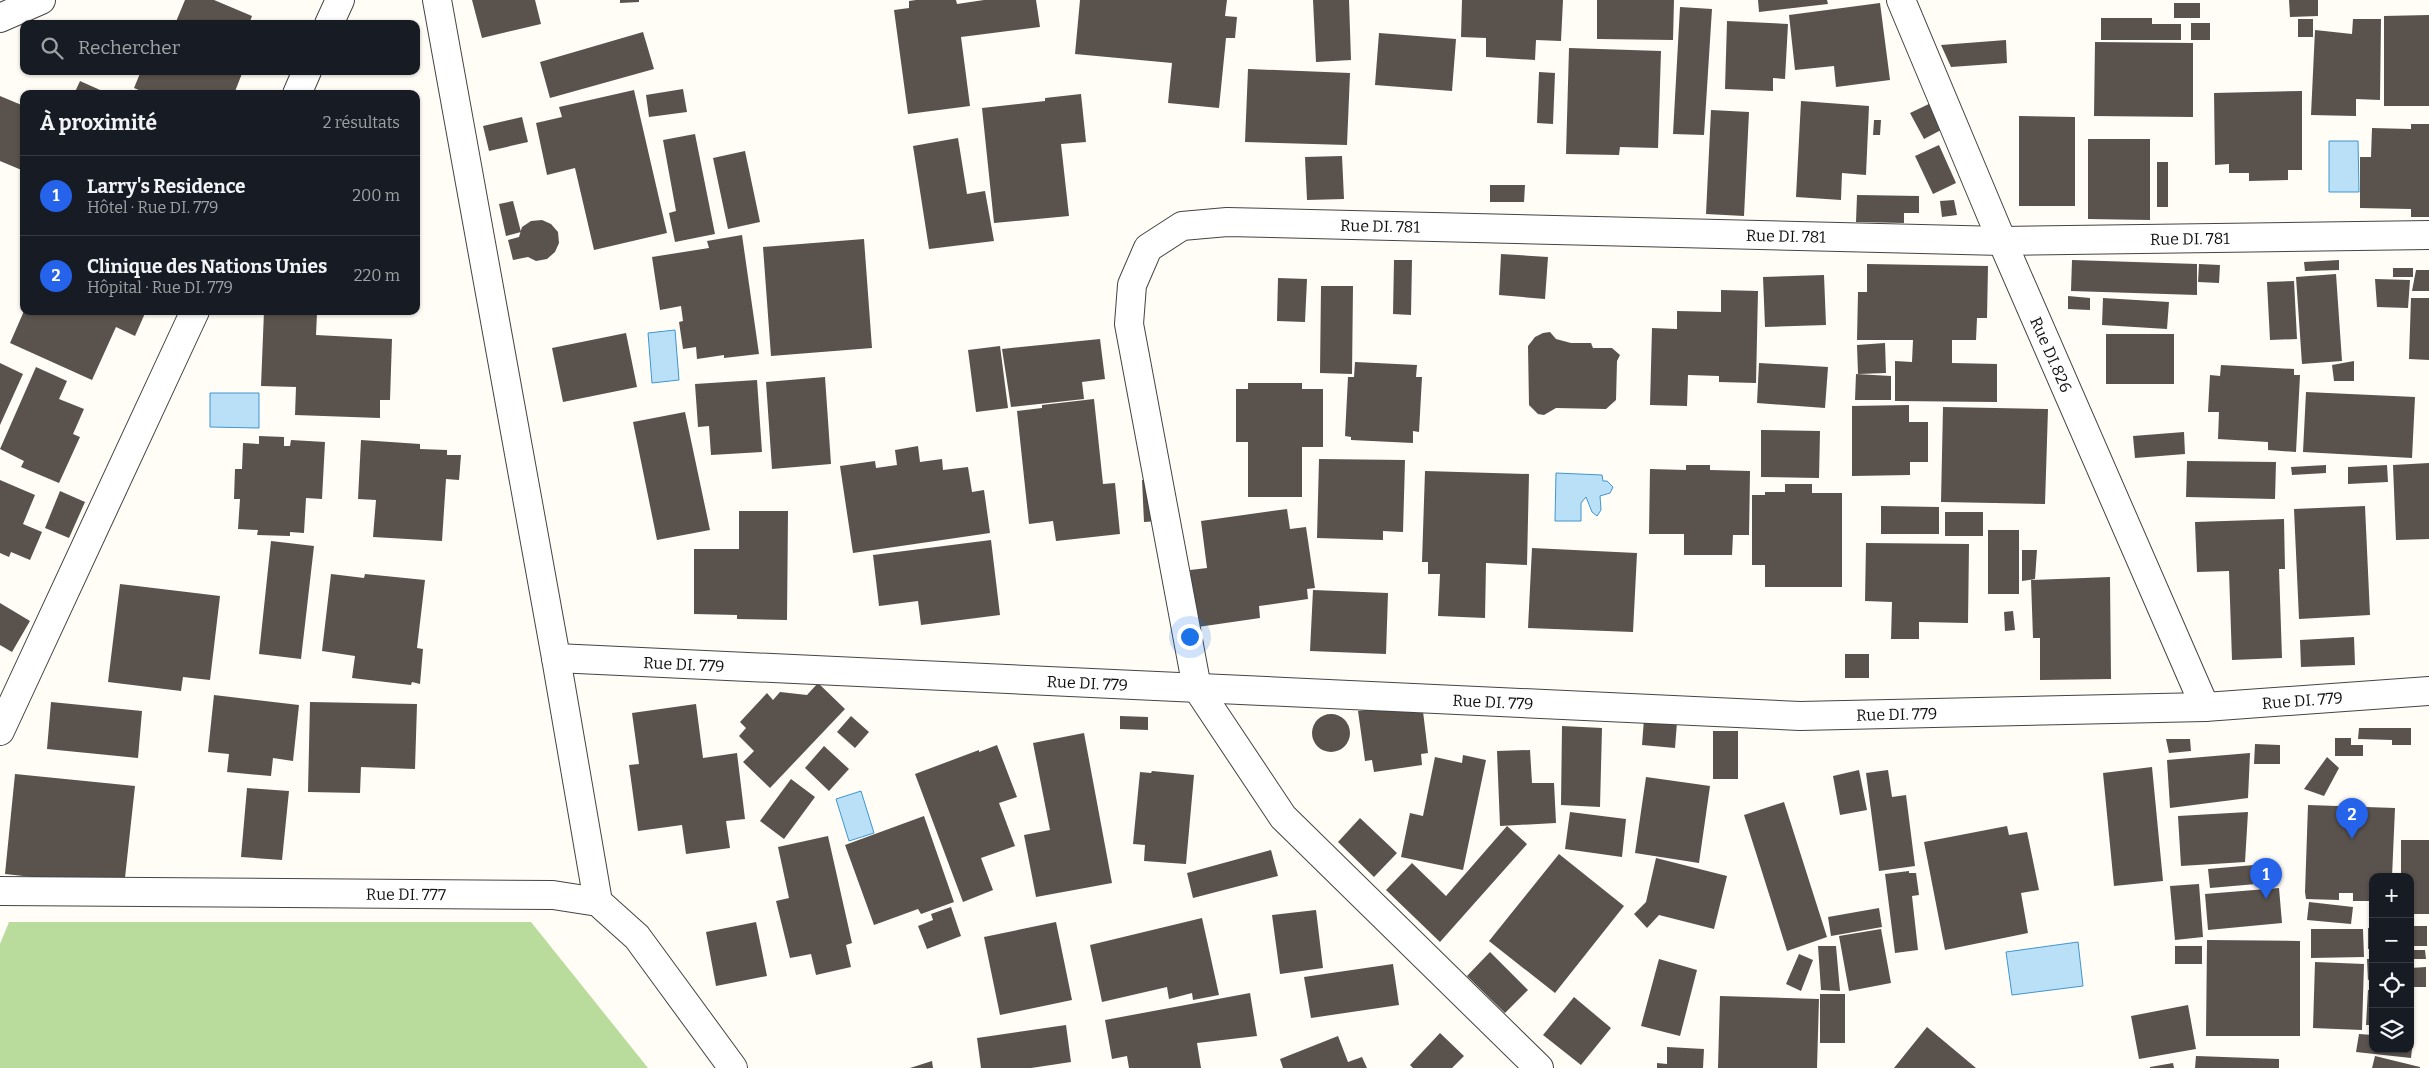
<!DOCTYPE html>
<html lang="fr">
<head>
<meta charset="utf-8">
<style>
  body { margin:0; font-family:Bitter,serif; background:#20242c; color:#f1f3f6 }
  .controls { position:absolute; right:15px; bottom:15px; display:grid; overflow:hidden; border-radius:10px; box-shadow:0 1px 4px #0004 }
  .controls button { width:45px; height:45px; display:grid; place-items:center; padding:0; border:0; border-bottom:1px solid #363941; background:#171b24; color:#f1f3f6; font:25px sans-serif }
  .you { position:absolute; left:1189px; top:636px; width:18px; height:18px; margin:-12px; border:4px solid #fff; border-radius:50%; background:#1a73e8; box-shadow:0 0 0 8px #1a73e833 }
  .badge { display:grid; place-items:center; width:32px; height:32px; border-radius:50%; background:#2563eb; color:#fff; font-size:16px; font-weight:700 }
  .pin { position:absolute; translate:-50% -41px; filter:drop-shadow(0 1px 2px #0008) }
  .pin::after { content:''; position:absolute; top:26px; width:18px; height:15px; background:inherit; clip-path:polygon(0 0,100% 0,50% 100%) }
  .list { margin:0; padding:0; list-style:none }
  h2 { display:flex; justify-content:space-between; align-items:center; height:65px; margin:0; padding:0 20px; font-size:21px }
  h2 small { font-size:16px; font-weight:400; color:#9ea1a6 }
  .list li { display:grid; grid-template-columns:32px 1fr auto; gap:15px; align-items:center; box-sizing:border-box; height:80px; padding:0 20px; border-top:1px solid #363941 }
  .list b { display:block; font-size:19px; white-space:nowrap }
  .list p { margin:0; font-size:16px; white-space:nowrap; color:#9ea1a6 }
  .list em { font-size:16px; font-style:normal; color:#9ea1a6 }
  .icon { flex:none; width:28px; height:28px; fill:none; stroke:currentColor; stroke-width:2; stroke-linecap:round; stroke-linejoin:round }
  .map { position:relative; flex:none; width:2429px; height:1068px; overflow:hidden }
  .search { position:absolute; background:#171b24; box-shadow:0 1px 4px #0004; left:20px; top:20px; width:400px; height:55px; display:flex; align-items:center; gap:12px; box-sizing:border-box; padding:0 18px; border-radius:10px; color:#9ea1a6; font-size:19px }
  .panel { position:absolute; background:#171b24; box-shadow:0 1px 4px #0004; left:20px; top:90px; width:400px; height:225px; border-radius:10px }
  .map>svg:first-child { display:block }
  .forest { fill:#b9dc9c }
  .water { fill:#b9e0f7; stroke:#3f96cf }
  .building { fill:#5a524d }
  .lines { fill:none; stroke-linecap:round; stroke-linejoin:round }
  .minor-casing { stroke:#444; stroke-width:30 }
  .tertiary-casing { stroke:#444; stroke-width:30 }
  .minor { stroke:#fff; stroke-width:28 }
  .tertiary { stroke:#fff; stroke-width:28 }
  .labels { text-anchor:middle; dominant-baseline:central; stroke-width:5; stroke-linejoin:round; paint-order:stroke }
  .street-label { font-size:16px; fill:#111; stroke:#fff }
</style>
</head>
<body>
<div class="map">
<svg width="2429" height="1068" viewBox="0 0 2429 1068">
  <rect width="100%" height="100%" fill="#fffdf5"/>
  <!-- forest -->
  <path class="forest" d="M9,922h522l117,146h-648v-124z"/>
  <!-- water -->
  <path class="water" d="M2329,141h29l1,51h-30z
    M675,330l4,50 -27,3 -4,-50z
    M210,393h49v35l-49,-1z
    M1556,473l46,2 1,6h4l6,6 -3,6 -10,3 1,14 -4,6 -5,-4 -6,-15 -5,6v18h-26z
    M861,791l13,42 -25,8 -13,-42z
    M2078,942l5,44 -71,9 -6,-43z"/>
  <!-- building -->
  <path class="building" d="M185,0h29l38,16 -3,8h-74z
    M472,0h63l6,24 -59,14z
    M620,0h19v2l-19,1z
    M916,0h40l1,4 27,-4h52l4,27 -79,10 9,69 -62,8 -14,-104 15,-2v-7z
    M1080,0h147l-2,16 12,1 -2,21h-9l-7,70 -51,-5 4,-40 -97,-9z
    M1313,0h36l2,60 -35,2z
    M1462,0h101l-2,41 -25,-1 -1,20 -49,-3v-19l-25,-1z
    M1597,0h77l-1,40 -76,-1z
    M1758,0h69l1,4 -69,8z
    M2289,0h29v16l-28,1z
    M1880,3l10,77 -54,7 -2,-21 -39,4 -6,-55z
    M2174,3h26v15h-26z
    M1680,7l32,2 -8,126 -31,-1z
    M2429,15v91h-45v-90z
    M2101,18h51v6h29v16h-80z
    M2298,19h15v18h-15z
    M2353,19h28l-1,81 -24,-1v17l-45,-1 4,-85 37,4z
    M1727,21l61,3 -3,55 -12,-1v13l-48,-2z
    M2191,23h19v17h-19z
    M643,32l11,37 -104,29 -10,-36z
    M1379,33l77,6 -4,52 -77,-6z
    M2006,40l1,23 -56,4 -10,-22z
    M2095,42l98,1v74l-99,-1z
    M1569,48l92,3 -3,97 -38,-1 -1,8 -53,-1z
    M1248,69l102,4 -3,72 -102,-3z
    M141,71h102l-9,23h-86l-14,-6z
    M1539,72l16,1 -2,51 -16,-1z
    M80,81l29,13h-35z
    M683,89l4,23 -38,5 -3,-22z
    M634,90l33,143 -73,17 -19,-82 -28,7 -11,-52 26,-6 -3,-10z
    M2302,91v79h-14v10l-39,1v-8h-20v-9l-14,1 -1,-72z
    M1081,94l5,48 -25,2 8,72 -75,7 -12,-115 63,-7v-3z
    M0,96l24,10v65l-24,-10z
    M1801,101l68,5 -3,69 -24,-2 -1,27 -45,-3z
    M1931,103l12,26 -19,10 -14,-26z
    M1711,110l38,2 -5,104 -38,-2z
    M2019,116l56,1v89h-56z
    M522,117l6,25 -39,9 -6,-25z
    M1874,120h7l-1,15h-7z
    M2411,124h18v93h-18v-8l-51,-1v-51h11l1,-29 39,1z
    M695,134l20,100 -40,8 -6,-29 7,-2 -13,-71z
    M958,138l9,56 18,-3 9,50 -65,8 -16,-103z
    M2088,139h62v81l-62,-1z
    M1939,145l17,38 -23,11 -18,-38z
    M745,151l15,71 -32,7 -15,-71z
    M1342,156l2,43 -37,1 -2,-43z
    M2157,162h11v45h-11z
    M1490,185h35l-1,17h-34z
    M1857,195l62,1v17h-15v10l-48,-1z
    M1954,200l3,15 -15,2 -2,-16z
    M513,201l8,31 -15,4 -7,-32z
    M542,220l9,4 7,8 1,11 -4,9 -8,7 -11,2 -8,-4 -15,3 -5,-20 11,-3 3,-10 9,-6z
    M742,235l17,119 -35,4v-3l-27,4 -1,-12 -13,2 -4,-27 4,-1 -2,-15 -21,4 -8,-53 57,-9 -2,-7z
    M864,239l8,109 -101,8 -8,-109z
    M1501,254l47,3 -3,42 -46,-4z
    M1394,260h18l-1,55 -18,-1z
    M2072,260l125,4v31l-126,-4z
    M2339,260v10l-34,1 -1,-9z
    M1867,264l121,2 -1,52h-10l-1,22h-24v23l45,1v38l-102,-1v-40l17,1 1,-22h-56l1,-48h9z
    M2199,264l21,1 -1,18 -21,-1z
    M2393,268h20v9h-20z
    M2416,270h13v21h-17z
    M2336,274l6,87 -40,3 -6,-87z
    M1824,275l2,50 -61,2 -2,-50z
    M1278,278l29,1 -2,43 -28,-1z
    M2375,279l35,1 -2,28 -31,-1z
    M2294,281l3,58 -27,1 -3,-58z
    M1321,286h32l-1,88 -32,-1z
    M1721,290l37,1 -2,92 -37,-1v-6l-31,-1 -1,31 -37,-1 2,-77 25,1v-18l44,1z
    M2068,296l22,2v12l-22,-1z
    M2103,298l66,4 -2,27 -65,-4z
    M2411,298h18v62l-20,-1z
    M24,311h122l-11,25 -19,-9 -24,53 -82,-37z
    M264,311h79v3l-26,-1 -1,22 76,4 -2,61h-10v18l-85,-3 1,-28 -35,-1z
    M1550,332l6,7 15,4h20l2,5h19l8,7 -3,6 -1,39 -10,9 -50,-1 -12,7 -6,-1 -9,-9 -1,-59 7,-9 8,-4z
    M626,333l11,54 -74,15 -11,-54z
    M2106,334h68v50h-68z
    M1100,339l5,40 -23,3 2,17 -73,8 -9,-58z
    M1885,343l1,30 -28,1 -1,-29z
    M1000,346l8,62 -32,4 -8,-62z
    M2354,361v20h-20l-2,-16z
    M1355,362l62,3 -1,12h6l-3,55 -6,-1v12l-62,-3v-3l-6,-1 3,-59h6z
    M0,363l23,11 -23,51z
    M1759,363l69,4 -3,41 -68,-5z
    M2221,365l73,4v6h6l-4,77 -28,-2v-8l-50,-3 1,-27h-11l2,-37 10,1z
    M36,367l31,14 -8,18 25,10 -11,25 7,3 -21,46 -38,-16 3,-6 -24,-12z
    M1856,374l35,2v24h-36z
    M825,377l6,87 -59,5 -6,-87z
    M757,380l5,72 -51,3 -2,-29 -11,1 -3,-43z
    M1248,383h54v6h21v58h-21v50h-54v-55h-12v-53h12z
    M2306,392l109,5 -3,61 -109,-6z
    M1094,399l9,85 12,-1 5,51 -64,7 -3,-20 -24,3 -12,-113 25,-3v-3z
    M1909,405v17h19v40h-18v13l-58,1v-70z
    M1943,407l105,2 -3,95 -104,-2z
    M685,412l25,118 -53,10 -24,-118z
    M1761,430l59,1 -1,47 -58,-1z
    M2184,432l1,22 -50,4 -2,-22z
    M259,436l25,1v9h6l1,-6 34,2 -3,57 -16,-1 -2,35 -14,-1v4l-33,-1 1,-5 -20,-1 2,-30h-6l1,-30h7l1,-26 16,1z
    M361,440l59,4v5l27,1v5h14l-2,25 -13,-1 -4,62 -69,-4 3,-37 -18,-1z
    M918,446l2,16 22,-3 1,11 25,-3 4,25 12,-2 6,43 -137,20 -13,-87 35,-5 1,7 21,-3 -2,-15z
    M1319,459l86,1 -2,72 -20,-1v9l-66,-2z
    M2187,461l89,1 -1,37 -89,-2z
    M2429,463v76l-33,1 -3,-75z
    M1686,465h24v5l40,1 -1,64h-16l-1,20h-48v-21h-35l1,-65 36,1z
    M2326,465v8l-34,2 -1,-8z
    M2387,465l1,17 -40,2v-17z
    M1425,471l104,3 -2,91 -41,-2 -1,55 -47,-2 2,-42h-12v-12h-6z
    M0,480l35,15 -12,29 19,8 -12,28 -19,-8 -2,5 -9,-4z
    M1142,480h14l2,41 -14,1z
    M1785,484h27v9h30v94h-77v-22h-13v-70h13v-3h20z
    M60,491l25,11 -16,36 -24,-10z
    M1881,506l58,1v27h-58z
    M2365,506l5,109 -71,4 -5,-110z
    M1287,509l3,20 16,-2 9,61 -8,1 1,10 -49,7 1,12 -62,9 -8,-57 17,-2 -6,-47z
    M739,511h49l-1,109 -50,-1v-4l-43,-1v-65h45z
    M1945,512h38v24h-38z
    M2284,519l1,50h-6l3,89 -50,2 -3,-89 -32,1 -2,-50z
    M1988,530h31v64h-31z
    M991,540l9,75 -79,10 -3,-24 -39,5 -6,-51z
    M271,541l43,5 -13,113 -42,-5z
    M1866,543l103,1 -1,79 -49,-1v17h-28l1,-37 -27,-1z
    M1532,548l105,5 -4,79 -105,-4z
    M2022,550h15l-2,29 -13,2z
    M331,574l33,4 1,-4 60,6 -8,68 6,1 -3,35 -8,-2 -1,3 -59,-7 3,-22 -33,-5z
    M2110,577l1,102 -71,1v-42h-7l-2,-58z
    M120,584l100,12 -10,84 -27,-3 -2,14 -73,-9z
    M1313,590l75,3 -2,61 -76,-3z
    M0,603l30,18 -18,31 -12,-7z
    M2013,611l2,19 -10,1 -1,-19z
    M2354,637l1,28 -54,2 -1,-27z
    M1845,654h24v24h-24z
    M818,683l27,26 -75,79 -27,-26 11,-11 -15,-15 7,-8 -6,-6 27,-29 6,7 7,-8 27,3z
    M214,695l85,10 -6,56 -20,-3 -2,18 -44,-4 2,-18 -21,-2z
    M51,702l91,9 -4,47 -91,-9z
    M310,702l107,2 -2,65 -54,-2 -1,26 -52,-1z
    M1422,703l6,50 -7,1 1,11 -48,7 -2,-12 -7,1 -7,-50z
    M696,704l7,54 34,-5 8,66 -19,2 4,27 -44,6 -4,-29 -44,6 -9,-66 10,-1 -7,-51z
    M1312 733a19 19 0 1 1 38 0a19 19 0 1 1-38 0Z
    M851,716l18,16 -14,16 -18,-16z
    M1120,716l28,1v13l-28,-1z
    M1644,719l33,3 -2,26 -33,-3z
    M1562,726l40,2 -2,79 -39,-2z
    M2359,728h52v17h-19v-5l-34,-1z
    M1713,731h25v48h-25z
    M1084,733l28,150 -76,14 -12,-62 26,-5 -17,-87z
    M2335,738h16v7h12v11h-28z
    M2166,739h24l1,12 -22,2z
    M2255,744l25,1v19h-26z
    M997,745l20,52 -18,6 16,43 -34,12 12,32 -30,12 -48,-128 64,-24v2z
    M824,746l25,23 -20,22 -24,-23z
    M1530,750l2,33h22l2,40 -56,3 -3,-75z
    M2250,753l-2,45 -78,10 -3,-48z
    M1463,755l23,5 -23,110 -62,-13 9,-44 13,3 12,-59 27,6z
    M2327,757l12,11 -15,28 -20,-7z
    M2152,767l11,114 -49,5 -11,-113z
    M1859,770l8,40 -27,5 -7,-39z
    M1888,770l4,27 14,-2 9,71 -36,5 -13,-98z
    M1152,771l42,4 -8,89 -42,-3 1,-16 -12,-1 7,-72 11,1z
    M15,774l120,12 -11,101 -119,-13z
    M1646,777l64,9 -11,77 -64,-10z
    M791,779l24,18 -31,42 -24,-18z
    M247,788l42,3 -7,69 -41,-3z
    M1784,802l43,135 -40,14 -43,-136z
    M2308,805l87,3 -3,69h-19v24h-20v-8h-14v7l-33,-1 -1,-7z
    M1570,812l56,7 -4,38 -57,-8z
    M2248,812l-3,50 -64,4 -3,-50z
    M924,816l30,86 -33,12 -3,-5 -44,16 -29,-80z
    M1360,818l37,35 -23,24 -36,-35z
    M1507,826l20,18 -87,98 -54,-52 26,-27 34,33z
    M2007,826l2,9 18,-3 12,58 -18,3 7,40 -83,17 -21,-108z
    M828,836l24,107 -6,2 5,22 -35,8 -5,-21 -21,4 -14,-57 13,-3 -11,-51z
    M2401,840h28v74h-19v-37h-9z
    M1271,850l7,26 -85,22 -6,-25z
    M1559,854l65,52 -69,87 -66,-52z
    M1656,858l71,18 -13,53 -55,-14 -12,13 -13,-14 12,-12z
    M2254,865l2,19 -46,4 -2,-19z
    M1909,871v2h7l3,22 -7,1 6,54 -23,3 -10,-79z
    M2199,884l4,53 -28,3 -5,-54z
    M2279,888l3,35 -74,7 -3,-36z
    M2309,902l44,5 -2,17 -44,-4z
    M951,907l10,29 -34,13 -9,-23 15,-6 -2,-6z
    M1879,908l3,19 -51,9 -3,-19z
    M1316,910l7,58 -43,6 -8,-59z
    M1202,918l17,77 -26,5 -1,-7 -23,6 -2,-12 -65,15 -12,-57z
    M756,922l11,54 -51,10 -10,-54z
    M1056,922l16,78 -72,15 -16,-78z
    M2410,926h17v20h-17z
    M2368,928h5v21h-5z
    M1881,929l10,54 -42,8 -10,-55z
    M2311,929h52l1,28 -53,1z
    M2207,940l93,1v95h-94z
    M1818,946h18l4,45 -19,-1z
    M2175,946h27v18h-27z
    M2410,950h15l1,9h-16z
    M1490,952l38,38 -23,23 -38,-37z
    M1799,954l14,6 -12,31 -15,-7z
    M1659,959l38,11 -17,66 -39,-10z
    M2367,959h6v20l-5,1z
    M2315,962l49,2 -2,66 -49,-2z
    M1393,964l6,41 -88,13 -7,-41z
    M2426,967v20h-16v-19z
    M2368,990h5v35h-7z
    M1250,993l7,43 -60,7 4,25h-72l-2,-12 -15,3 -7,-39z
    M1820,994h25v49h-25z
    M1720,996l99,3 -2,69h-99z
    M1574,997l37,31 -30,37 -38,-30z
    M2188,1005l8,44 -57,10 -8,-43z
    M1066,1025l5,37 -40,6h-50l-4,-30z
    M1927,1027l49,41h-82z
    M1440,1033l24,23 -12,12h-39l-3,-3z
    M2359,1034l14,1v14h37v-9h3l-2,18 -55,-6z
    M1338,1036l10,26 14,-5 5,11h-84l-3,-9z
    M1667,1047l37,2 -1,19h-46v-5l10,1z
    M2196,1056l83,3v9h-84z
    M2375,1056l45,11v1h-48z
    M932,1061l1,7h-23z
    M2173,1063l1,5h-24v-1z"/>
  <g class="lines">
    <!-- minor casing -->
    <g class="minor-casing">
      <g id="minor">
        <path d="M437,0l119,658 42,244"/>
        <path id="s1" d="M1901,0l101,241 203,466"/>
        <path d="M0,18l41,-18"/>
        <path d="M329,24l11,-24"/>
        <path d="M297,94l10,-23"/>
        <path id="s2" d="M556,658l1244,58 405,-9 224,-16"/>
        <path d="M0,731l195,-420"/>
        <path id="s3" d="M1539,1068l-256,-251 -86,-129 -68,-364 3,-39 16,-37 34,-22 45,-4 775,19 427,-6"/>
      </g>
    </g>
    <!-- tertiary casing -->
    <g class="tertiary-casing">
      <g id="tertiary">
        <path id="s4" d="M0,891l553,4 45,7 39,35 96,131"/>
      </g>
    </g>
    <!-- minor -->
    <use href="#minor" class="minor"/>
    <!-- tertiary -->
    <use href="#tertiary" class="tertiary"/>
  </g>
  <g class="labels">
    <!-- street labels -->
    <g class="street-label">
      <text stroke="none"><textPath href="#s3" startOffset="1202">Rue DI. 781</textPath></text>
      <text stroke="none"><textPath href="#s3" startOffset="1608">Rue DI. 781</textPath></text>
      <text stroke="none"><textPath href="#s3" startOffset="2012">Rue DI. 781</textPath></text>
      <text stroke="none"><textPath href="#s1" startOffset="385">Rue DI.826</textPath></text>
      <text stroke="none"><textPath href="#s2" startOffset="128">Rue DI. 779</textPath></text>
      <text stroke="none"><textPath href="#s2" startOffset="532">Rue DI. 779</textPath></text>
      <text stroke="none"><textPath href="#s2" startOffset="1748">Rue DI. 779</textPath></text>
      <text stroke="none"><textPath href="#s2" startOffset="938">Rue DI. 779</textPath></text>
      <text stroke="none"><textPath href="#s2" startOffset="1342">Rue DI. 779</textPath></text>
      <text stroke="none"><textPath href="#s4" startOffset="406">Rue DI. 777</textPath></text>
    </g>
  </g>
</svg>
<div class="controls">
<button>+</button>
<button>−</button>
<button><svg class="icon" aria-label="locate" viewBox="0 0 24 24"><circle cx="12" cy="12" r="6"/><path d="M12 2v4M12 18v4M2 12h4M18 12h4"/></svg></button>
<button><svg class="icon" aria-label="layers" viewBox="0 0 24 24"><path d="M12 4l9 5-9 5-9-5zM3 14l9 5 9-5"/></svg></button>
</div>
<div class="you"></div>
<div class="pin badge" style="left:2266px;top:899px">1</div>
<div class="pin badge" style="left:2352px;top:839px">2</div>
<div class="search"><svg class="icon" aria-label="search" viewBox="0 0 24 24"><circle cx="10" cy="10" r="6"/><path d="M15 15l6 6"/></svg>Rechercher</div>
<section class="panel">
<h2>À proximité<small>2 résultats</small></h2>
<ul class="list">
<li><span class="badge">1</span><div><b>Larry's Residence</b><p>Hôtel · Rue DI. 779</p></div><em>200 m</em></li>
<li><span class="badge">2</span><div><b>Clinique des Nations Unies</b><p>Hôpital · Rue DI. 779</p></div><em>220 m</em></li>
</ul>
</section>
</div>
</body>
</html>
